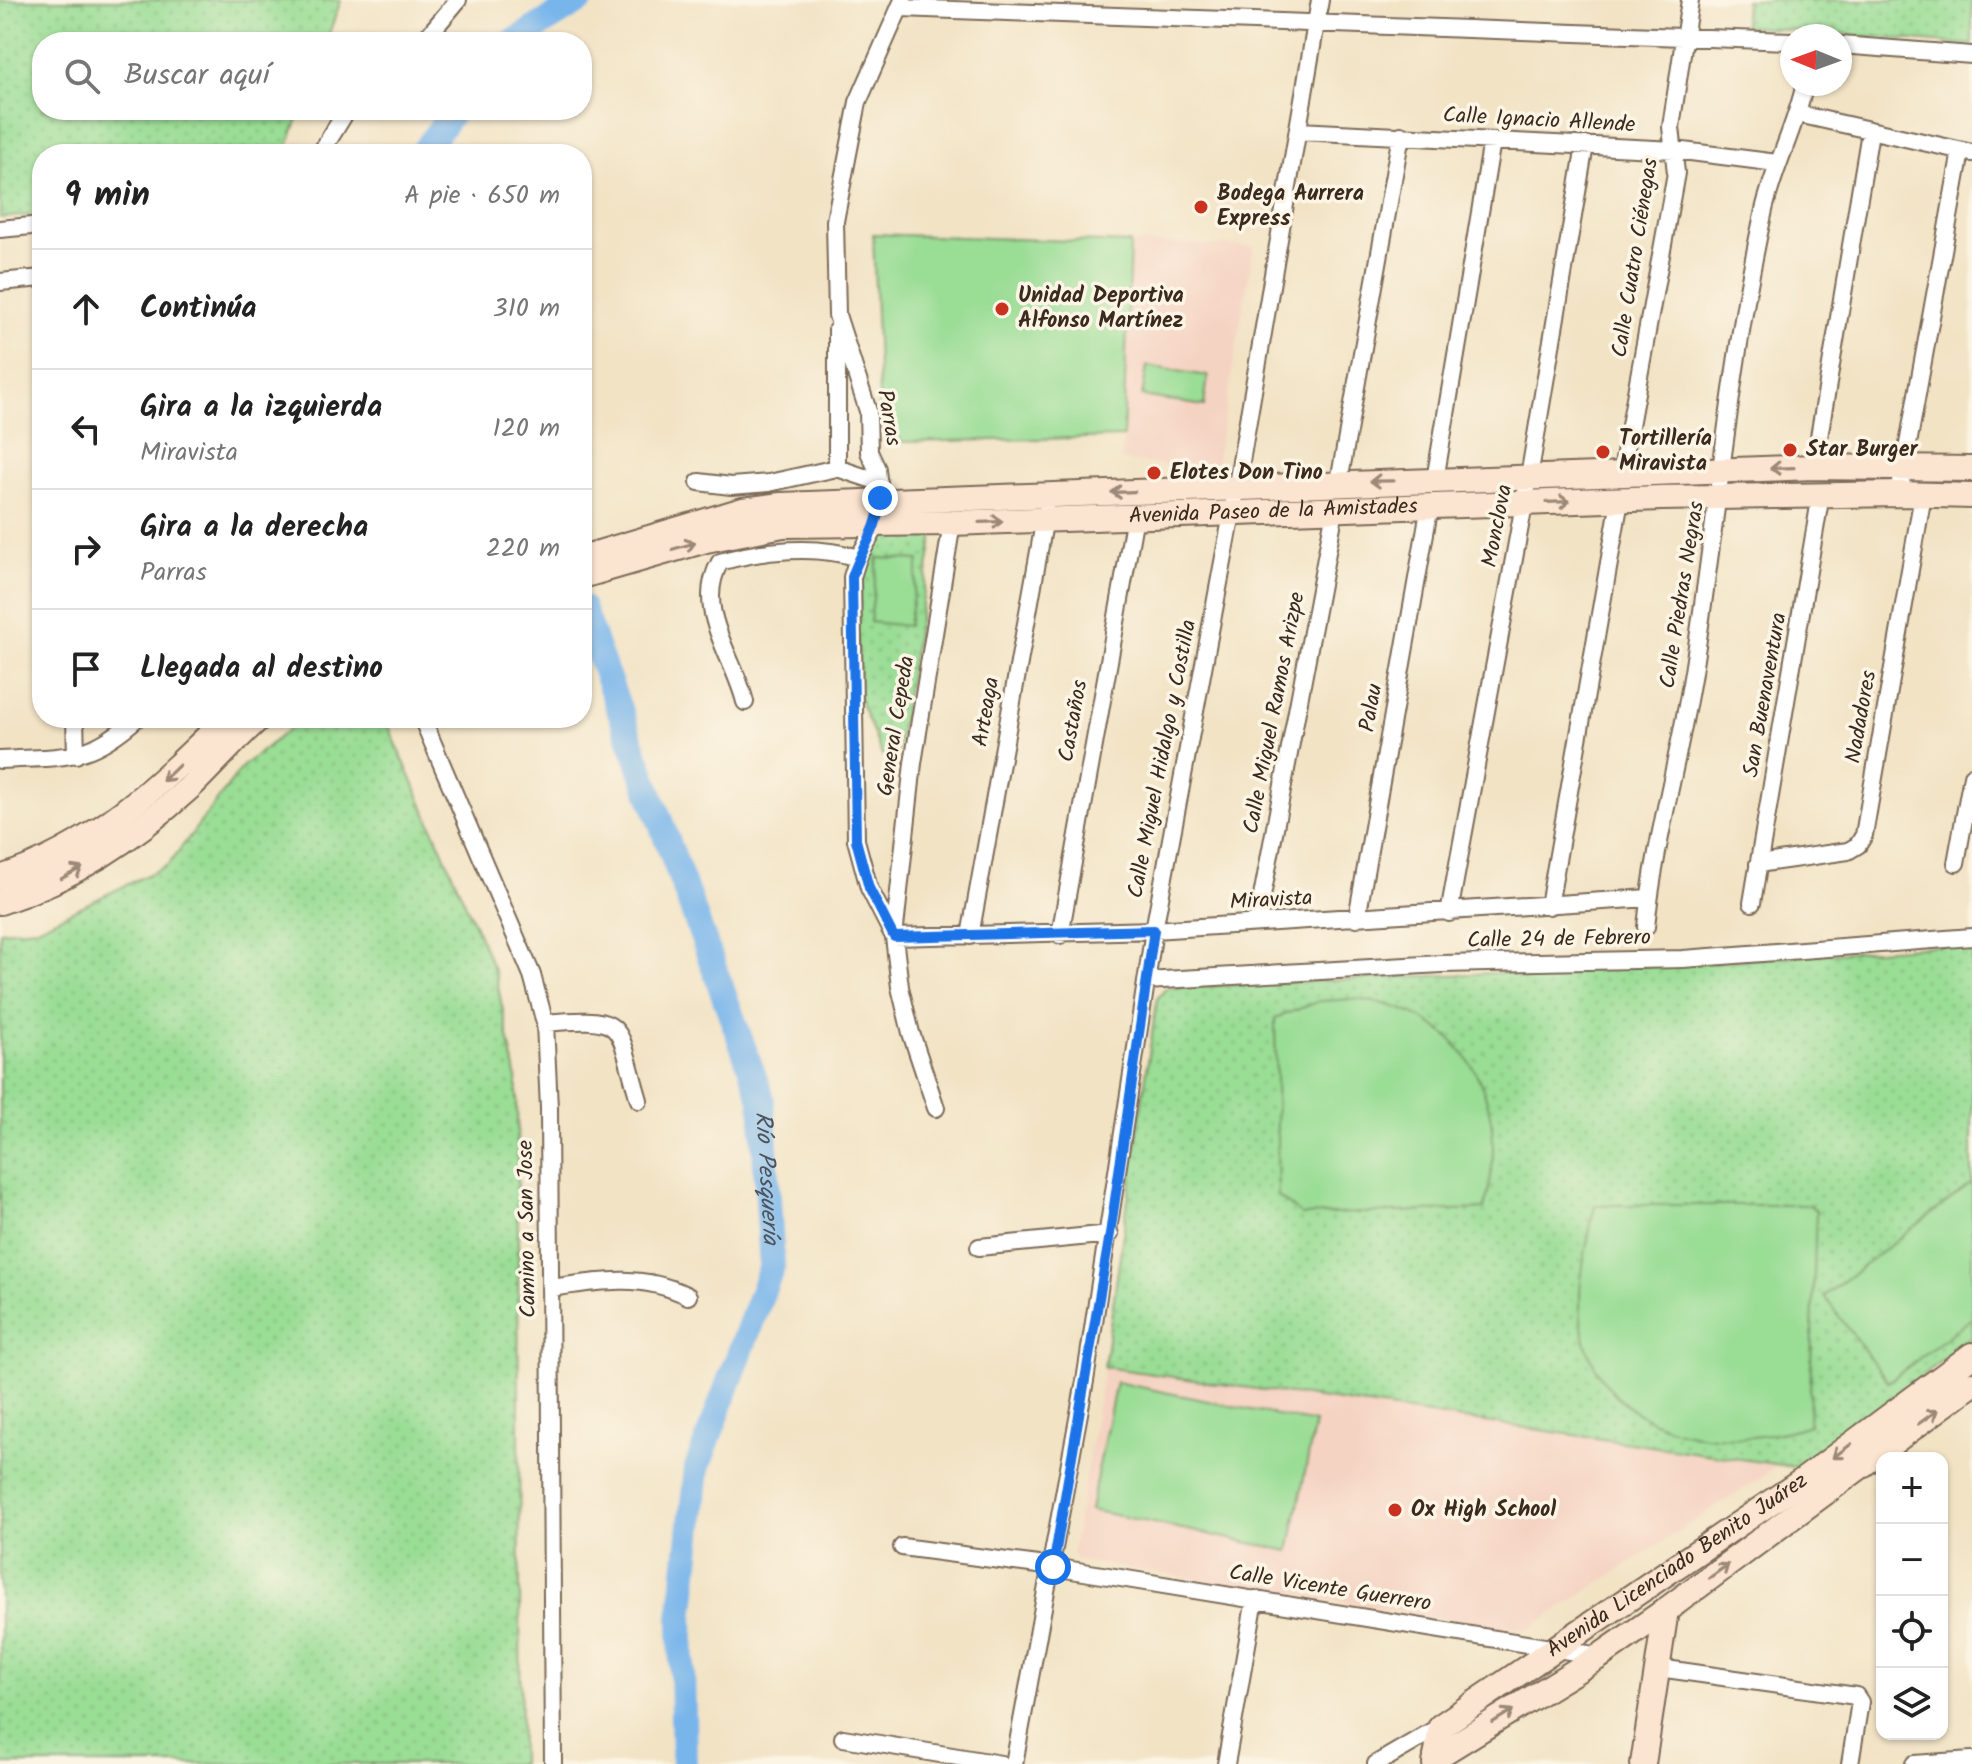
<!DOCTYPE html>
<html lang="es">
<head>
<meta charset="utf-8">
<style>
  body { margin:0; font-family:Kalam,sans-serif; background:#f6f6f6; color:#222 }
  .controls { position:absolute; right:24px; bottom:24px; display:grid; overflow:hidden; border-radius:16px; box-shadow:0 2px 6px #0004 }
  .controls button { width:72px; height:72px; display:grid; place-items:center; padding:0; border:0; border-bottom:2px solid #e0e0e0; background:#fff; color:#222; font:40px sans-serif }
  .compass { position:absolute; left:1780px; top:24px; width:72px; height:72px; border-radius:50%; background:#fff; box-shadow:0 2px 6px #0004; rotate:271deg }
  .stop { position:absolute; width:24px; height:24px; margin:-18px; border:6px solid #1a73e8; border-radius:50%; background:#fff }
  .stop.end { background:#1a73e8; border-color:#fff; box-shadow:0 2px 8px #0008 }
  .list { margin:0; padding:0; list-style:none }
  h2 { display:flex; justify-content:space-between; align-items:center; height:104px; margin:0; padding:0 32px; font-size:34px }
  h2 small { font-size:26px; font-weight:400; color:#767676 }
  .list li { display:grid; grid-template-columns:52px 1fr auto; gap:24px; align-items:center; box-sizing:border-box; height:120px; padding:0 32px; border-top:2px solid #e0e0e0 }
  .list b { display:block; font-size:30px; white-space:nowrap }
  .list p { margin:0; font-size:26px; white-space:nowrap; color:#767676 }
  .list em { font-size:26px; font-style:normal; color:#767676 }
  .icon { flex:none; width:44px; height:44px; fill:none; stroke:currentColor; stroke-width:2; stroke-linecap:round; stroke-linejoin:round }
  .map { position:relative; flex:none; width:1972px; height:1764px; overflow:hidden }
  .search { position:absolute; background:#fff; box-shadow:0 2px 6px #0004; left:32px; top:32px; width:560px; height:88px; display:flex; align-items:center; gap:20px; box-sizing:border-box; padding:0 28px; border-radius:32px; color:#767676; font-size:30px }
  .panel { position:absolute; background:#fff; box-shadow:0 2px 6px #0004; left:32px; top:144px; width:560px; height:584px; border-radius:32px }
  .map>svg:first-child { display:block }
  .built { fill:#f5d3c2 }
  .green { fill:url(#green-dots); stroke:#6a845a; stroke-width:2 }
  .pitch { fill:#9add95; stroke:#6a845a; stroke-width:2 }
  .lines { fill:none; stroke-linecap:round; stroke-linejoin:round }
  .river { stroke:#78b5eb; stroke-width:26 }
  .street-casing { stroke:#7b6b58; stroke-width:20 }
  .secondary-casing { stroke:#7b6b58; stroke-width:28 }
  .street { stroke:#fff; stroke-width:16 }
  .secondary { stroke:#fce5d0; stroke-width:24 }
  .oneway { stroke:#9c8877 }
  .route { stroke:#1a73e8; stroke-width:10 }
  .poi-dot { fill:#c8321e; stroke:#fcf5e5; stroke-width:3 }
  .labels { text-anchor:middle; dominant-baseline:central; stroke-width:7; stroke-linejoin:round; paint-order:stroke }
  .street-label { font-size:22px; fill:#3b2a1e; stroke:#fcf5e5 }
  .poi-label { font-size:22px; font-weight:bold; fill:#3b2a1e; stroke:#fcf5e5; text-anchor:start }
  .water-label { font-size:24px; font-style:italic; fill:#4d545c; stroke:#fcf5e5 }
</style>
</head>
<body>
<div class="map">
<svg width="1972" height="1764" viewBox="0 0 1972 1764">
  <defs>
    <pattern id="green-dots" width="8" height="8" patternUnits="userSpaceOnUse" patternTransform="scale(2)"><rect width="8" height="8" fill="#9add95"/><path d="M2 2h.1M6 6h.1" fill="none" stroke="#86be80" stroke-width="1.8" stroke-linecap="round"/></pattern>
  </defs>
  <rect width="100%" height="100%" fill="#fcf5e5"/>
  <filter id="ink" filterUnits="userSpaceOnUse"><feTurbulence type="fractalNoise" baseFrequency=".0125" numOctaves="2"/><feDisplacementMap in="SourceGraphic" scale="16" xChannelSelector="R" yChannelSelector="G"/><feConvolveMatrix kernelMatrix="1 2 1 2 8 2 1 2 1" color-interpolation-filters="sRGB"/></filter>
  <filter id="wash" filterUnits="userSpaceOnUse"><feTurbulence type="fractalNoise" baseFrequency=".006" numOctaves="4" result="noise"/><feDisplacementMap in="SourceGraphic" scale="32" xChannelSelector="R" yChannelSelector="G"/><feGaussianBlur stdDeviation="1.8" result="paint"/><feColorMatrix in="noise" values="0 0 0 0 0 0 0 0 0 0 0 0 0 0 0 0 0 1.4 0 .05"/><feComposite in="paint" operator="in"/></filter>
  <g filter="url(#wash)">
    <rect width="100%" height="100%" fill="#f2e3c5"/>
    <!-- built -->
    <path class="built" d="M1130,243l124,3 -38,218 -8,7 -86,-11z
      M1104,1367l674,99 -249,163h-20l-432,-69 -5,-6z"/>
    <!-- green -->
    <path class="green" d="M0,0h341l-15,42h-284v68h259l-16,44h-243v60l-42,4z
      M1745,0h227v45l-228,-19z
      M934,533l-38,223 -14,-1 -22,-55 -3,-71 9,-94z
      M303,718h82l110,254 22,108 4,684h-521v-833l37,-3 131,-63 76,-100z
      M1972,943v394l-170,131 -698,-101 53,-368 9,-11 505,-23z"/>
    <!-- pitch -->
    <path class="pitch" d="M873,234l257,9 -7,194 -221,5 -22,-20z
      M1147,366l61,10 -4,30 -62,-10z
      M878,558l41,2 -11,66 -38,-4z
      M1353,999c116,10 161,105 131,210l-182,6 -24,-19 -3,-178 45,-17z
      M1972,1183v135l-84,64 -64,-86z
      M1595,1205h215l6,6 -7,214c-88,30 -208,11 -227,-98 -7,-42 5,-81 13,-122z
      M1116,1382l199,41 -26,128 -199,-41z"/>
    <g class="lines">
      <!-- river -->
      <g class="river">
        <path d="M513,42l68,-42"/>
        <path d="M422,154l32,-44"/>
        <path id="s1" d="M582,608l180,491 10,167 -75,202 -16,151 3,145"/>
      </g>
    </g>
  </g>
  <g filter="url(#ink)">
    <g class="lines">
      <!-- street casing -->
      <g class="street-casing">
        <path id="street" d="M903,0l-45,102 -23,119 2,94 31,96 1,41 8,17 3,29 -1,24 -21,36 -6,19 4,263 13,48 25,49 6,50 11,46 25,75
          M901,8l891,33
          M423,42l35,-42
          M1840,45l132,10
          M1798,114l174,39
          M1299,131l376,19 102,13
          M320,154l27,-44
          M0,229l42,-4
          M0,282l42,-4
          M837,329v139
          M1814,467l56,-335
          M1621,475l55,-302 -5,-46 19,-127
          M1435,480l57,-339
          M699,482l32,4 38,-3 68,-15 42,14
          M1339,482l62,-347
          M1899,494l62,-343
          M952,523l-39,240 -19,174 260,-7 495,-32
          M745,702c-11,-46 -52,-93 -25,-140 42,-12 96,-18 138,-4
          M75,718l1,37
          M422,718l110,257 13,48 4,85 4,656
          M0,760c64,-4 86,3 137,-42
          M1956,863l16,-87
          M1758,864l90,-13 10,-6 6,-10 59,-340
          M1752,903l69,-409
          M1549,906l71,-406
          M1449,913l80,-436 56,-332
          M1357,918l73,-413
          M1257,923l78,-413
          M1646,927c9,-90 36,-178 49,-268 23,-149 36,-301 69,-449 10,-43 31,-82 41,-126
          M1060,935l75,-419
          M970,936l76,-424
          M1146,981l295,-17 242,-5 289,-22
          M545,1023c85,-8 71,1 94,77
          M979,1247l131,-13
          M551,1288c48,-7 91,-15 137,8
          M902,1547l151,20 547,89
          M1659,1668l197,28 4,6 -10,62
          M843,1738l158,26
          M1014,1764l71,-383 69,-451 78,-416 88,-514
          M1226,1764l29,-165
          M1376,1764l65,-38
          M1914,1764l58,-4"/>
      </g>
      <!-- secondary casing -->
      <g class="secondary-casing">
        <g id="secondary">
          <path d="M582,558l161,-48 38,-5 1033,-38 158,2"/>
          <path id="s2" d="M582,576l124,-36 77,-15 169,-2 709,-25 238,-4 73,2"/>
          <path d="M0,878c93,-29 159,-93 227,-160"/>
          <path d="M0,902c73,-24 132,-62 189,-114 24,-23 45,-48 70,-70"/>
          <path d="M1436,1757l164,-101 66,-46 306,-226"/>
          <path id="s3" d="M1435,1764l6,-38 364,-247 167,-124"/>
          <path d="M1643,1764l23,-154"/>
        </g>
      </g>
      <!-- street -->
      <use href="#street" class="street"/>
      <!-- secondary -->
      <use href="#secondary" class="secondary"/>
    </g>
    <!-- one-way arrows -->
    <defs><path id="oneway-shaft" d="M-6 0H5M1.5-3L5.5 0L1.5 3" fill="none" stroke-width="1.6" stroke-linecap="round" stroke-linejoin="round" transform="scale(2)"/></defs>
    <g class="oneway">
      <use href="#oneway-shaft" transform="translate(1782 468) rotate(178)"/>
      <use href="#oneway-shaft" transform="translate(1382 481) rotate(179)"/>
      <use href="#oneway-shaft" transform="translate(1123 492) rotate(178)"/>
      <use href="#oneway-shaft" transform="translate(1558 502) rotate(-2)"/>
      <use href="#oneway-shaft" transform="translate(991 522) rotate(-2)"/>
      <use href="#oneway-shaft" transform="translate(684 546) rotate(-16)"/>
      <use href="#oneway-shaft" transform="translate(171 773) rotate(136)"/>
      <use href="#oneway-shaft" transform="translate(72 873) rotate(-28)"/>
      <use href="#oneway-shaft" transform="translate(1928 1417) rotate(-36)"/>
      <use href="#oneway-shaft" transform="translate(1842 1451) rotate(143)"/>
      <use href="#oneway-shaft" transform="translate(1719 1571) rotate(-36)"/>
      <use href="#oneway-shaft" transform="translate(1503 1716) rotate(-32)"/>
    </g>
  </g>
  <g class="lines" filter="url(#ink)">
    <!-- route -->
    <path class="route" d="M880,498c-1,32 -18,49 -28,79l4,263 13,48 25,49 260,-7 -44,304 -57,333"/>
  </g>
  <!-- markers -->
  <g class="poi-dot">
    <circle cx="1201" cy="207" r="8"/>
    <circle cx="1002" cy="309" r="8"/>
    <circle cx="1790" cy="450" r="8"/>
    <circle cx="1603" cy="452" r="8"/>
    <circle cx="1154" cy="473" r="8"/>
    <circle cx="1395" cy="1510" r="8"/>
  </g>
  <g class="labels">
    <!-- street labels -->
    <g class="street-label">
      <text transform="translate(1539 121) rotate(3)">Calle Ignacio Allende</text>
      <text transform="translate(1636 258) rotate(-81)">Calle Cuatro Ciénegas</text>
      <text transform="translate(888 418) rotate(80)">Parras</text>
      <text stroke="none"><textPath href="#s2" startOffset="698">Avenida Paseo de la Amistades</textPath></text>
      <text transform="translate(1498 526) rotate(-79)">Monclova</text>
      <text transform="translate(1683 595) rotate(-81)">Calle Piedras Negras</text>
      <text transform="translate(1766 695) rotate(-80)">San Buenaventura</text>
      <text transform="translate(1372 708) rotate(-80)">Palau</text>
      <text transform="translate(987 712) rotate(-80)">Arteaga</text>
      <text transform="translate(1275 713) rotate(-79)">Calle Miguel Ramos Arizpe</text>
      <text transform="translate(1862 717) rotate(-80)">Nadadores</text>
      <text transform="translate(1074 721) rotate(-80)">Castaños</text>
      <text transform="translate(897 726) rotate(-81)">General Cepeda</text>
      <text transform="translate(1163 759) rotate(-79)">Calle Miguel Hidalgo y Costilla</text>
      <text transform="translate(1271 901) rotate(-3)">Miravista</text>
      <text transform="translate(1559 940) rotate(-1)">Calle 24 de Febrero</text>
      <text transform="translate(528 1229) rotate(-91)">Camino a San Jose</text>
      <text stroke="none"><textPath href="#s3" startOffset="324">Avenida Licenciado Benito Juárez</textPath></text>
      <text transform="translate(1330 1589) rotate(9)">Calle Vicente Guerrero</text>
    </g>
    <!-- poi labels -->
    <g class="poi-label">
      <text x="1217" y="194">Bodega Aurrera<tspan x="1217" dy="25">Express</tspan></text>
      <text x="1018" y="296">Unidad Deportiva<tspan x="1018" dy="25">Alfonso Martínez</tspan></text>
      <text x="1619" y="439">Tortillería<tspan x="1619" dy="25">Miravista</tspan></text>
      <text x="1806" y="450">Star Burger</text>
      <text x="1170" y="473">Elotes Don Tino</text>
      <text x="1411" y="1510">Ox High School</text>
    </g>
    <!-- water labels -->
    <g class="water-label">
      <text stroke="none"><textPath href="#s1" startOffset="602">Río Pesquería</textPath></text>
    </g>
  </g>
</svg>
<div class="controls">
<button>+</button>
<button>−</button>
<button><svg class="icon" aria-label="locate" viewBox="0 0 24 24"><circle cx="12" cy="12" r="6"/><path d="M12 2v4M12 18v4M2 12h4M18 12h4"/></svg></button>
<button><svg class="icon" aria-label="layers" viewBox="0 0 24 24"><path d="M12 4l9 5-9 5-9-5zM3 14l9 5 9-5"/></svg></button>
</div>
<svg class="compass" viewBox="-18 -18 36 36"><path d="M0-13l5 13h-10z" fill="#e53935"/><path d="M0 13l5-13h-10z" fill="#767676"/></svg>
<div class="stop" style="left:1053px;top:1567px"></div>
<div class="stop end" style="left:880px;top:498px"></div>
<div class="search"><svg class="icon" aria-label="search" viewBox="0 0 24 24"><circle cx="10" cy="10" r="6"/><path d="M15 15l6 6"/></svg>Buscar aquí</div>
<section class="panel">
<h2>9 min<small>A pie · 650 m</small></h2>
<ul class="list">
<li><svg class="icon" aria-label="ahead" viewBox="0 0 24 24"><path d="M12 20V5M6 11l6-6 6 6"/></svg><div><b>Continúa</b></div><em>310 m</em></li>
<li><svg class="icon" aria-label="left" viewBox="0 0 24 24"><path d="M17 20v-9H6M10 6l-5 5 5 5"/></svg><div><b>Gira a la izquierda</b><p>Miravista</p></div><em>120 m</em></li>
<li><svg class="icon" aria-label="right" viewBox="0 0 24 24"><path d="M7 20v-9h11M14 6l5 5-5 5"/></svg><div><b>Gira a la derecha</b><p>Parras</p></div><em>220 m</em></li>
<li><svg class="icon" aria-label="arrive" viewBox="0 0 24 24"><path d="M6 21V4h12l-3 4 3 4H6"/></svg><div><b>Llegada al destino</b></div></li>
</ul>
</section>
</div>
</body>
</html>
